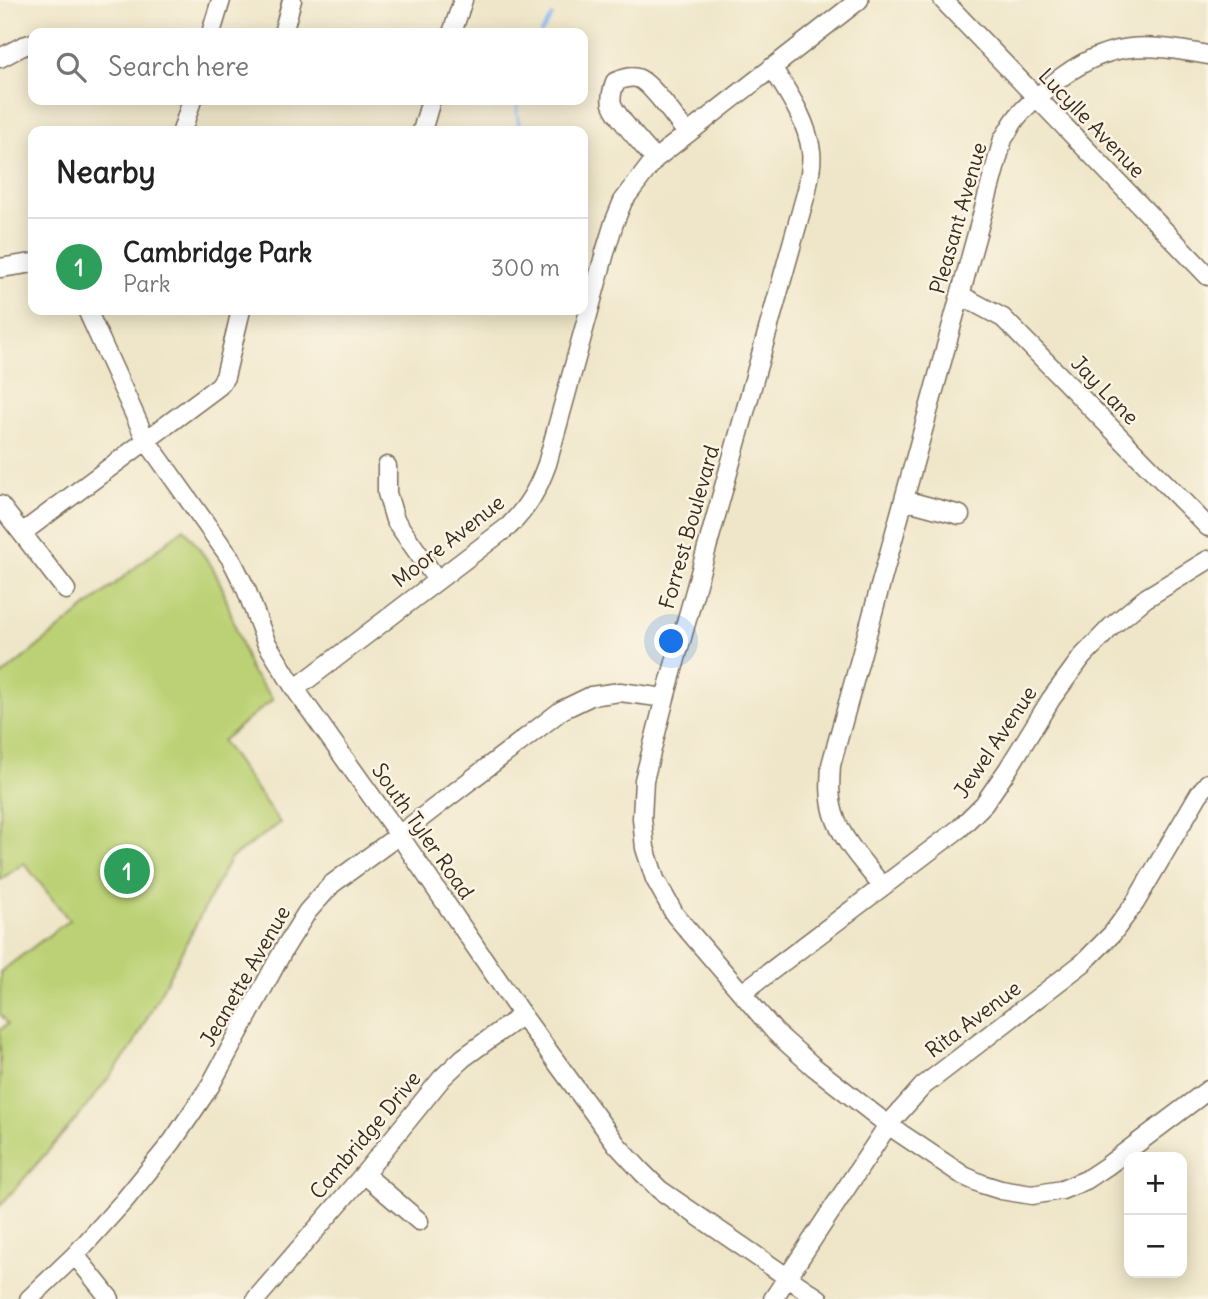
<!DOCTYPE html>
<html lang="en">
<head>
<meta charset="utf-8">
<style>
  body { margin:0; font-family:Delius,sans-serif; background:#f6f6f6; color:#222 }
  .controls { position:absolute; right:21px; bottom:21px; display:grid; overflow:hidden; border-radius:14px; box-shadow:0 4px 18px #0003 }
  .controls button { width:63px; height:63px; display:grid; place-items:center; padding:0; border:0; border-bottom:2px solid #e0e0e0; background:#fff; color:#222; font:35px sans-serif }
  .you { position:absolute; left:672px; top:642px; width:24px; height:24px; margin:-18px; border:5px solid #fff; border-radius:50%; background:#1a73e8; box-shadow:0 0 0 10px #1a73e833 }
  .badge { display:grid; place-items:center; width:46px; height:46px; border-radius:50%; background:#b5179e; color:#fff; font-size:23px; font-weight:700 }
  .pin { position:absolute; translate:-50% -50%; border:4px solid #fff; box-shadow:0 2px 7px #0006 }
  .list { margin:0; padding:0; list-style:none }
  h2 { display:flex; justify-content:space-between; align-items:center; height:91px; margin:0; padding:0 28px; font-size:30px }
  h2 small { font-size:23px; font-weight:400; color:#767676 }
  .list li { display:grid; grid-template-columns:46px 1fr auto; gap:21px; align-items:center; box-sizing:border-box; height:98px; padding:0 28px; border-top:2px solid #e0e0e0 }
  .list b { display:block; font-size:26px; white-space:nowrap }
  .list p { margin:0; font-size:23px; white-space:nowrap; color:#767676 }
  .list em { font-size:23px; font-style:normal; color:#767676 }
  .icon { flex:none; width:38px; height:38px; fill:none; stroke:currentColor; stroke-width:2; stroke-linecap:round; stroke-linejoin:round }
  .map { position:relative; flex:none; width:1208px; height:1299px; overflow:hidden }
  .search { position:absolute; background:#fff; box-shadow:0 4px 18px #0003; left:28px; top:28px; width:560px; height:77px; display:flex; align-items:center; gap:18px; box-sizing:border-box; padding:0 24px; border-radius:14px; color:#767676; font-size:26px }
  .panel { position:absolute; background:#fff; box-shadow:0 4px 18px #0003; left:28px; top:126px; width:560px; height:189px; border-radius:14px }
  .map>svg:first-child { display:block }
  .green { fill:#bcd175; stroke:#7c7e4a; stroke-width:2 }
  .lines { fill:none; stroke-linecap:round; stroke-linejoin:round }
  .stream { stroke:#86b9f4; stroke-width:3.5 }
  .minor-casing { stroke:#7a6c5a; stroke-width:21 }
  .minor { stroke:#fff; stroke-width:18 }
  .labels { text-anchor:middle; dominant-baseline:central; stroke-width:5; stroke-linejoin:round; paint-order:stroke }
  .street-label { font-size:21px; fill:#3b2a1e; stroke:#fcf5e5 }
</style>
</head>
<body>
<div class="map">
<svg width="1208" height="1299" viewBox="0 0 1208 1299">
  <rect width="100%" height="100%" fill="#fcf5e5"/>
  <filter id="ink" filterUnits="userSpaceOnUse"><feTurbulence type="fractalNoise" baseFrequency=".0143" numOctaves="2"/><feDisplacementMap in="SourceGraphic" scale="14" xChannelSelector="R" yChannelSelector="G"/><feConvolveMatrix kernelMatrix="1 2 1 2 8 2 1 2 1" color-interpolation-filters="sRGB"/></filter>
  <filter id="wash" filterUnits="userSpaceOnUse"><feTurbulence type="fractalNoise" baseFrequency=".00686" numOctaves="4" result="noise"/><feDisplacementMap in="SourceGraphic" scale="28" xChannelSelector="R" yChannelSelector="G"/><feGaussianBlur stdDeviation="1.57" result="paint"/><feColorMatrix in="noise" values="0 0 0 0 0 0 0 0 0 0 0 0 0 0 0 0 0 1.4 0 .05"/><feComposite in="paint" operator="in"/></filter>
  <g filter="url(#wash)">
    <rect width="100%" height="100%" fill="#efe6c9"/>
    <!-- green -->
    <path class="green" d="M184,528l29,40 9,19 28,83 23,29 -51,42 58,82 -50,36 -99,190 -49,63 -82,94v-176l8,-6 -8,-10v-42l69,-52 -45,-57 -24,17v-203z"/>
    <g class="lines">
      <!-- stream -->
      <path class="stream" d="M541,33l11,-17
        M518,100l-1,13 3,18"/>
    </g>
  </g>
  <g filter="url(#ink)">
    <g class="lines">
      <!-- minor casing -->
      <g class="minor-casing">
        <path id="minor" d="M943,0l265,276
          M211,33l10,-33
          M283,33l9,-33
          M452,33l11,-33
          M0,58l23,-12 10,-3
          M772,67c16,26 35,53 39,84 2,13 -2,26 -4,39l-142,508 -21,82 -2,38 3,30 10,31 20,36 100,117 39,35 74,58 76,51 18,8 19,6 31,5 30,-5 24,-10 21,-14 101,-76
          M182,131l10,-31
          M422,131l9,-31
          M655,159c-10,-12 -38,-41 -43,-55 -2,-7 1,-15 3,-22 7,-3 14,-6 22,-4 13,3 40,43 50,55
          M0,268l33,-5
          M960,295l43,23 205,209
          M87,310l59,130 85,119 15,30 20,53 29,47 104,146 123,180 95,130 24,26 19,19 159,109
          M387,466v27l8,27 42,60
          M904,500l56,15
          M0,505l66,85
          M22,533l197,-147 6,-9 16,-67
          M295,689l214,-163c19,-19 29,-37 38,-62l59,-215 8,-26 9,-22 32,-42 204,-159
          M882,886c-17,-22 -40,-45 -48,-72 -5,-16 -4,-33 -3,-49l172,-626c5,-7 9,-16 15,-23 10,-13 24,-23 36,-33 53,-43 90,-40 154,-28
          M742,993l218,-165 24,-24 24,-35 43,-70 31,-42 30,-31 34,-28 62,-38
          M364,1174l55,47
          M75,1255l35,44
          M29,1299l46,-44 49,-54 48,-59 38,-56 74,-137 23,-37 25,-28 67,-49 163,-125 29,-14 29,-4 45,6
          M256,1299l108,-125 78,-96 21,-20 59,-43
          M773,1299l115,-174 35,-39 160,-123 29,-29 23,-31 64,-109 9,-11"/>
      </g>
      <!-- minor -->
      <use href="#minor" class="minor"/>
    </g>
  </g>
  <g class="labels">
    <!-- street labels -->
    <g class="street-label">
      <text transform="translate(1092 123) rotate(46)">Lucylle Avenue</text>
      <text transform="translate(958 218) rotate(-74)">Pleasant Avenue</text>
      <text transform="translate(1105 390) rotate(46)">Jay Lane</text>
      <text transform="translate(689 527) rotate(-74)">Forrest Boulevard</text>
      <text transform="translate(448 541) rotate(-38)">Moore Avenue</text>
      <text transform="translate(995 742) rotate(-56)">Jewel Avenue</text>
      <text transform="translate(423 831) rotate(55)">South Tyler Road</text>
      <text transform="translate(245 976) rotate(-60)">Jeanette Avenue</text>
      <text transform="translate(973 1019) rotate(-37)">Rita Avenue</text>
      <text transform="translate(365 1135) rotate(-50)">Cambridge Drive</text>
    </g>
  </g>
</svg>
<div class="controls">
<button>+</button>
<button>−</button>
</div>
<div class="you"></div>
<div class="pin badge" style="left:127px;top:871px;background:#2e9e5b">1</div>
<div class="search"><svg class="icon" aria-label="search" viewBox="0 0 24 24"><circle cx="10" cy="10" r="6"/><path d="M15 15l6 6"/></svg>Search here</div>
<section class="panel">
<h2>Nearby<small></small></h2>
<ul class="list">
<li><span class="badge" style="background:#2e9e5b">1</span><div><b>Cambridge Park</b><p>Park</p></div><em>300 m</em></li>
</ul>
</section>
</div>
</body>
</html>
